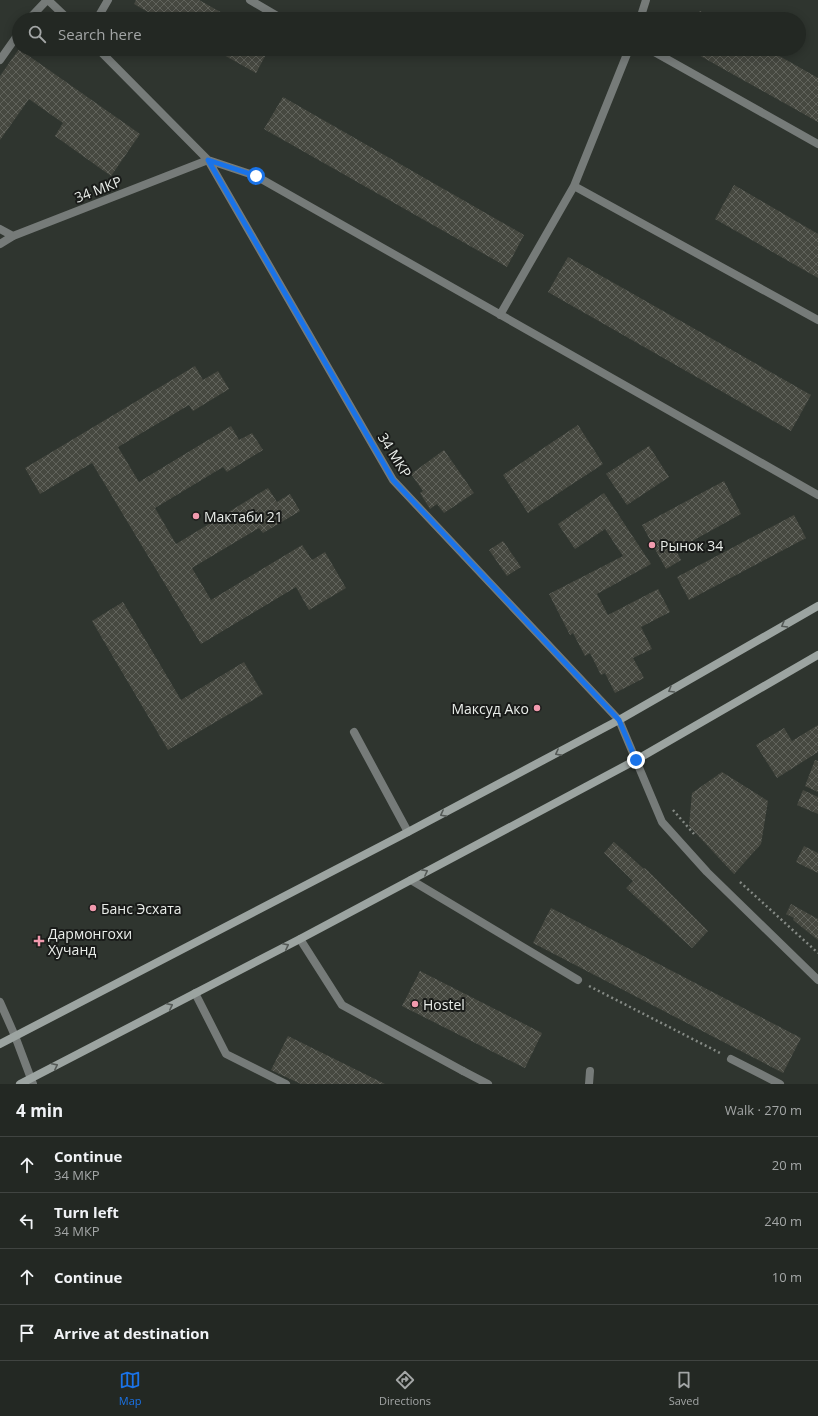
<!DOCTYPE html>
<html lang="en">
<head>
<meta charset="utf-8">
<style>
  body { margin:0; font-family:"Open Sans",sans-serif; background:#2b302b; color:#f1f3f6 }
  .stop { position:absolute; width:12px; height:12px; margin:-9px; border:3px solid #1a73e8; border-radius:50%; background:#fff }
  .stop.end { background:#1a73e8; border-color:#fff; box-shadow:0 1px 4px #0008 }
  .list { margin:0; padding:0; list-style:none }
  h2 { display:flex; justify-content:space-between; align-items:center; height:52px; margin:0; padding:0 16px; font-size:17px }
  h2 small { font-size:13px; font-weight:400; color:#a3a6a6 }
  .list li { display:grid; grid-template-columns:26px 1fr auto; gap:12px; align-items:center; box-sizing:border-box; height:56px; padding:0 16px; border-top:1px solid #404441 }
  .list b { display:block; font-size:15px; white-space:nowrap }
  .list p { margin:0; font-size:13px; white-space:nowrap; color:#a3a6a6 }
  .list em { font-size:13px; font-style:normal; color:#a3a6a6 }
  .icon { flex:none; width:22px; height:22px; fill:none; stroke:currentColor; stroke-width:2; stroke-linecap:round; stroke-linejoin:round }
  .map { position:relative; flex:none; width:818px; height:1084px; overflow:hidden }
  .search { position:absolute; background:#232823; box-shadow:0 2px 10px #0003; left:12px; right:12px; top:12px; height:44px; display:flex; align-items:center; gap:10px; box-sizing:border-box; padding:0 14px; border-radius:22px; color:#a3a6a6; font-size:15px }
  .sheet { height:276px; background:#232823 }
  nav { display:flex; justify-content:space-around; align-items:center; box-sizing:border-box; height:56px; border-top:1px solid #404441; background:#232823; font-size:11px; color:#a3a6a6 }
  nav a { display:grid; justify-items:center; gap:2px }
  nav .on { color:#1a73e8 }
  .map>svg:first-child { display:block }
  .building { fill:url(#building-cross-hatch) }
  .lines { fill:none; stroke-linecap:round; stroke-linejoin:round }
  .path { stroke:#858a85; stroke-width:2.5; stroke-dasharray:2 3; stroke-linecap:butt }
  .service { stroke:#767b79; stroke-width:8 }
  .pedestrian { stroke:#767b79; stroke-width:8 }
  .minor { stroke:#767b79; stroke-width:8 }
  .tertiary { stroke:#767b79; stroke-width:8 }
  .secondary { stroke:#9ca4a1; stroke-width:8 }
  .oneway { stroke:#545956 }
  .route { stroke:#1a73e8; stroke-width:5 }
  .poi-dot { fill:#f29aae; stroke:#191b19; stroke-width:1.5 }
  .labels { text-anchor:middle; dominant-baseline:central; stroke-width:4; stroke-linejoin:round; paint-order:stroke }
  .street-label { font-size:14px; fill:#eaeeea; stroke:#191b19 }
  .poi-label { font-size:14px; fill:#eaeeea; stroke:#191b19; text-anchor:start }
</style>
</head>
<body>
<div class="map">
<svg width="818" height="1084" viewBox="0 0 818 1084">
  <defs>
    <pattern id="building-cross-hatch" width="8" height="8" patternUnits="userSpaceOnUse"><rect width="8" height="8" fill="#464840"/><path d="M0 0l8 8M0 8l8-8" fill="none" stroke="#61635c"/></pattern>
  </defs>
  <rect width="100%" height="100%" fill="#2f352f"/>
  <!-- building -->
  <path class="building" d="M136,0h63l34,19h-73l-26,-15z
    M700,11l14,8h-19z
    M19,49l121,85 -29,42 -56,-40 8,-13 -34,-24 -29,41v-64z
    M213,49h56l-13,24z
    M688,49h79l51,29v44z
    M283,97l241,138 -17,32 -243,-138z
    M734,185l84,49v44l-103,-59z
    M568,257l243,138 -20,36 -243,-139z
    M195,366l8,14 15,-9 11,18 -36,22 -4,-6 -71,42 21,35 92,-56 8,14 13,-7 11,17 -36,22 -4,-5 -68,41 21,36 92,-56 9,14 13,-8 10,17 -37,22 -4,-5 -67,40 19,32 91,-55 10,15 13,-8 21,36 -37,22 -13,-23 -95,57 -109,-181 -52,31 -15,-26z
    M578,425l25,39 -75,49 -25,-38z
    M649,446l20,31 -42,28 -21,-31z
    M444,450l30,43 -30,20 -7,-9 -7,5 -10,-16 3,-2 -12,-17z
    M724,481l17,33 -65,36 5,10 -15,9 -24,-44z
    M604,493l47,71 -54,30 11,21 50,-26 12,23 -29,15 11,22 -19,9 11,20 -29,15 -10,-20 -4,2 -11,-22 -5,3 -12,-23 -3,2 -21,-41 74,-38 -18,-27 -30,20 -17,-25z
    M794,515l12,23 -117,62 -12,-23z
    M503,541l18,26 -14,9 -18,-26z
    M123,602l58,98 63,-38 19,32 -95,56 -76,-129z
    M818,725v27l-41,26 -21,-33 28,-17 8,13z
    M815,760l3,1v31l-13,-6z
    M722,772l46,29 -7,43 -27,30 -45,-48 3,-33z
    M803,790l15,7v17l-21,-9z
    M614,842l30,27 1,-1 63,63 -16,17 -66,-60 7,-7 -29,-28z
    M804,846l14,7v20l-22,-11z
    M791,904l27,15v21l-25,-20 1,-2 -8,-4z
    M551,908l250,130 -18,35 -250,-130z
    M420,971l122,62 -17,35 -123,-62z
    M288,1036l97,48h-84l-30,-14z"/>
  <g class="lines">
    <!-- path -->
    <path class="path" d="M673,810l21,24
      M740,882l78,71
      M589,986l131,67"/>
    <!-- service -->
    <path class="service" d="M250,0l29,17
      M97,19l11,-19
      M354,732l54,100
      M195,993l31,61 60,30"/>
    <!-- pedestrian -->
    <path class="pedestrian" d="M463,1071l25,13"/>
    <!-- minor -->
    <path class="minor" d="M48,0l20,19
      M29,19l18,-19
      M640,19l6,-19
      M98,49l110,111 185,320 226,240
      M649,49l169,95
      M0,60l19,-27
      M574,186l244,134
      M0,229l13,7
      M0,244l13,-8 195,-76 48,16 562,319
      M500,315l74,-129 55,-137
      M411,880l167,100
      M300,939l42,66 121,66
      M0,1002l15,34 18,48
      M731,1059l49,25
      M589,1084l1,-13"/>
    <!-- tertiary -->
    <path class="tertiary" d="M619,720l43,102 45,50 111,108"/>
    <!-- secondary -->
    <path class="secondary" d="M0,1044l408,-212 211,-112 199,-114
      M20,1084l280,-145 336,-179 182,-105"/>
  </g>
  <!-- one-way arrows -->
  <defs><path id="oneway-chevron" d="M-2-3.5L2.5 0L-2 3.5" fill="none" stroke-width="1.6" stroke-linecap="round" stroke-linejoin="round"/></defs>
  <g class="oneway">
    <use href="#oneway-chevron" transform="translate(784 625) rotate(150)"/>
    <use href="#oneway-chevron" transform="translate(671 690) rotate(150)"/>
    <use href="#oneway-chevron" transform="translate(558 753) rotate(152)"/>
    <use href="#oneway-chevron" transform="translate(443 814) rotate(152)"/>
    <use href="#oneway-chevron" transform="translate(425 872) rotate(-28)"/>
    <use href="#oneway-chevron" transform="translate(286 946) rotate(-27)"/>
    <use href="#oneway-chevron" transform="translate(170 1006) rotate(-27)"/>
    <use href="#oneway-chevron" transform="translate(55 1066) rotate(-27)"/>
  </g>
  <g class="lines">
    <!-- route -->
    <path class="route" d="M256,176l-48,-16 185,320 226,240 17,40"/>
  </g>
  <!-- markers -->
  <g class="poi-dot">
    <circle cx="196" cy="516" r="4"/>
    <circle cx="652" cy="545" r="4"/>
    <circle cx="537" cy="708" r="4"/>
    <circle cx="93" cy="908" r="4"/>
    <path d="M37 935h4v4h4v4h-4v4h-4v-4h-4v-4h4z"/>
    <circle cx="415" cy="1004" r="4"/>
  </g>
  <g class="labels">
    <!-- street labels -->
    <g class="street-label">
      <text transform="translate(98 189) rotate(-21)">34 МКР</text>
      <text transform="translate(395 455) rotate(58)">34 МКР</text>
    </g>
    <!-- poi labels -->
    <g class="poi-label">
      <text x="204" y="516">Мактаби 21</text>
      <text x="660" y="545">Рынок 34</text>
      <text x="529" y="708" text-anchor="end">Максуд Ако</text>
      <text x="101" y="908">Банс Эсхата</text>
      <text x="48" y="933">Дармонгохи<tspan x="48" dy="16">Хучанд</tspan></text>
      <text x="423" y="1004">Hostel</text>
    </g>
  </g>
</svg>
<div class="stop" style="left:256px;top:176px"></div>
<div class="stop end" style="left:636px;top:760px"></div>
<div class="search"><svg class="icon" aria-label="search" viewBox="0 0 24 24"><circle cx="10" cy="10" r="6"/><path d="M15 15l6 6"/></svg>Search here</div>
</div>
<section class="sheet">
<h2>4 min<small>Walk · 270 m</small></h2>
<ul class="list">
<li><svg class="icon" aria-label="ahead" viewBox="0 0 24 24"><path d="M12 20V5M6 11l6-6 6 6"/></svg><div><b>Continue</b><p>34 МКР</p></div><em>20 m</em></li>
<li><svg class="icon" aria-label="left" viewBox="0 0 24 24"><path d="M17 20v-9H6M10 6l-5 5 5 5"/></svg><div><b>Turn left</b><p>34 МКР</p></div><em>240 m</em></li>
<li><svg class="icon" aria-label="ahead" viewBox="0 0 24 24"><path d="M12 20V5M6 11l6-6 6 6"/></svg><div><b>Continue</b></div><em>10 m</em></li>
<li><svg class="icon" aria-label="arrive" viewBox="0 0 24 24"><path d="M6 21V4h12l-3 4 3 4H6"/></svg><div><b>Arrive at destination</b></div></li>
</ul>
</section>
<nav>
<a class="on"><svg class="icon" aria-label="map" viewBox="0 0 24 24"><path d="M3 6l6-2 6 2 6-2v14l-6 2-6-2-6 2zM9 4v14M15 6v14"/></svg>Map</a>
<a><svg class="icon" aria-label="directions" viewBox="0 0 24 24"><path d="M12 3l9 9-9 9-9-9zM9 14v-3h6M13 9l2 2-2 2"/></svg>Directions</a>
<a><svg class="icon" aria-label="saved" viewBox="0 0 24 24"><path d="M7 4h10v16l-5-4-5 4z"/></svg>Saved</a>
</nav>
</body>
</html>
